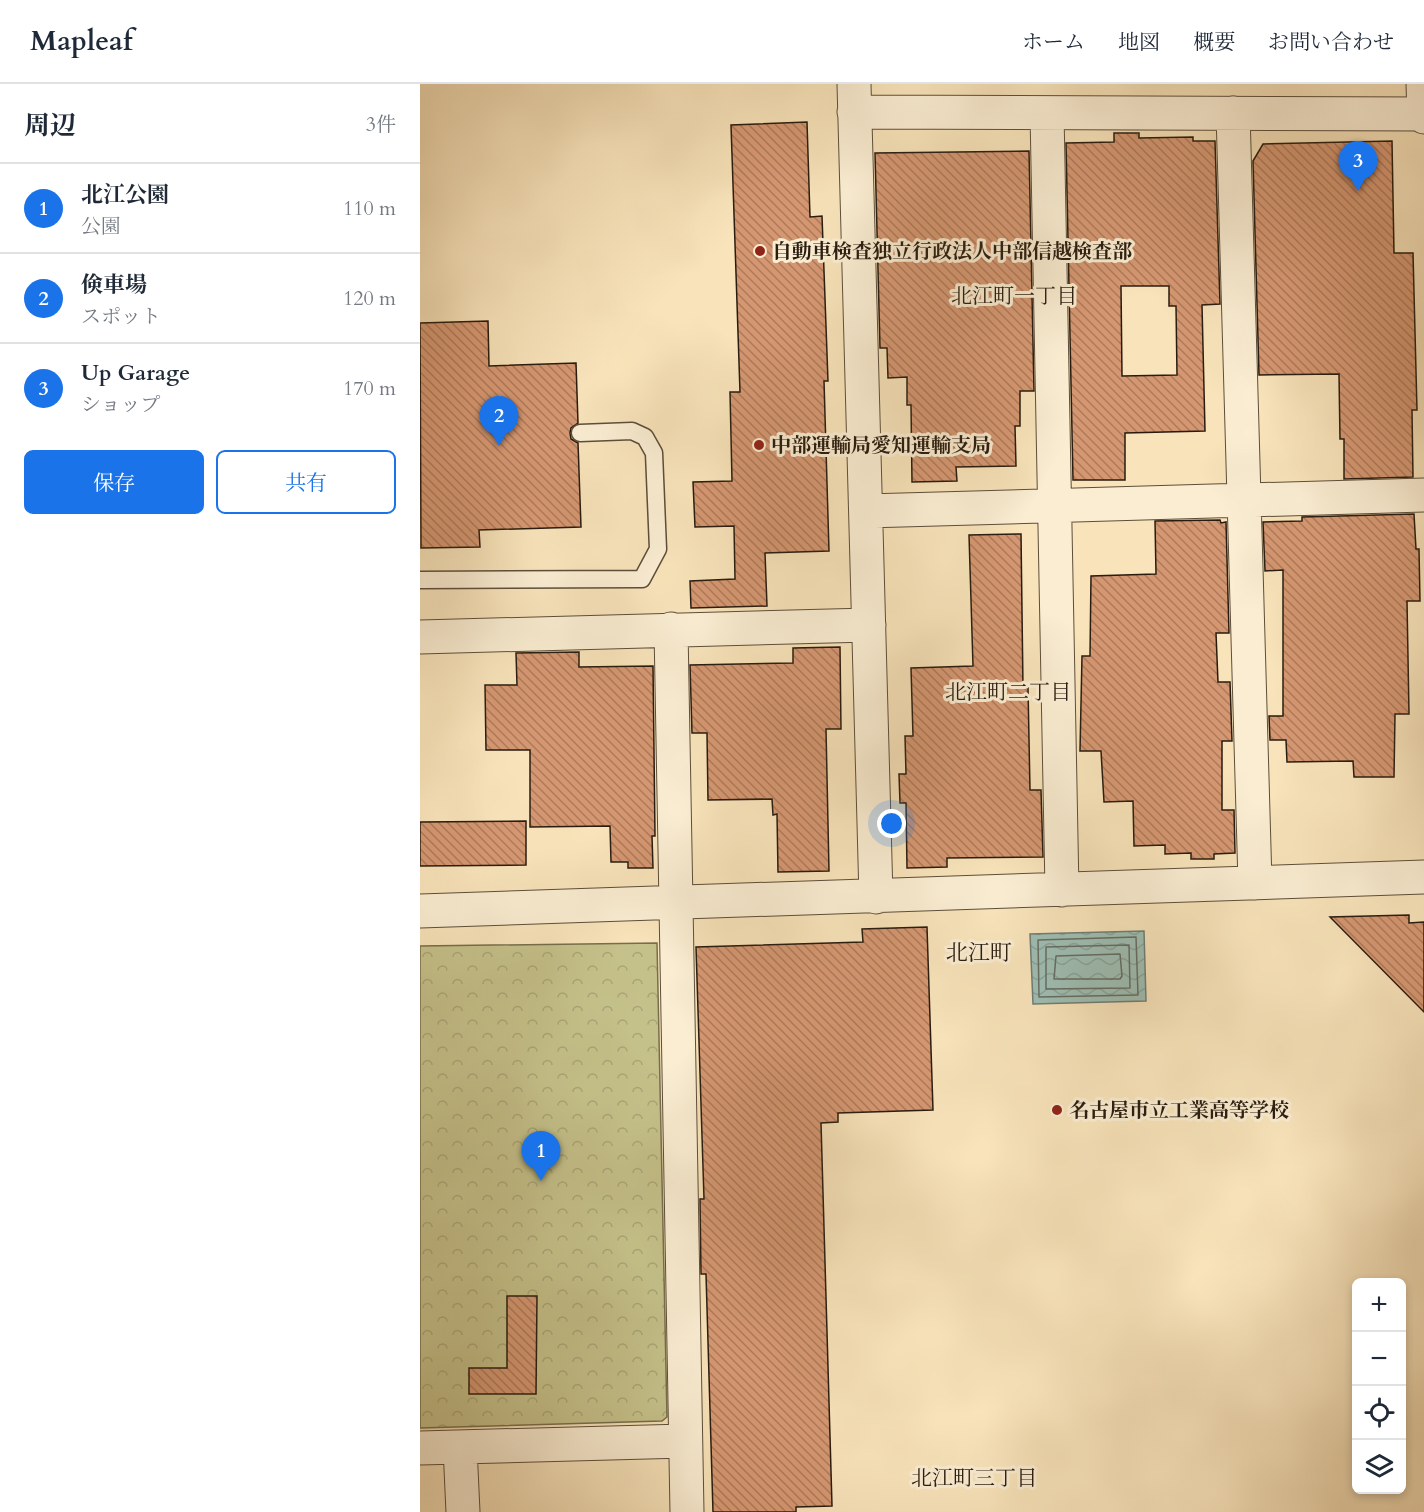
<!DOCTYPE html>
<html lang="ja">
<head>
<meta charset="utf-8">
<style>
  body { margin:0; font-family:Cardo,"Noto Serif JP",serif; background:#f2f2f3; color:#1f2937 }
  .controls { position:absolute; right:18px; bottom:18px; display:grid; overflow:hidden; border-radius:9px; box-shadow:0 3px 9px #0003 }
  .controls button { width:54px; height:54px; display:grid; place-items:center; padding:0; border:0; border-bottom:2px solid #e0e1e3; background:#fff; color:#1f2937; font:30px sans-serif }
  .you { position:absolute; left:472px; top:740px; width:21px; height:21px; margin:-15px; border:4px solid #fff; border-radius:50%; background:#1a73e8; box-shadow:0 0 0 9px #1a73e833 }
  .badge { display:grid; place-items:center; width:39px; height:39px; border-radius:50%; background:#1a73e8; color:#fff; font-size:20px; font-weight:700 }
  .pin { position:absolute; translate:-50% -50px; filter:drop-shadow(0 2px 3px #0008) }
  .pin::after { content:''; position:absolute; top:32px; width:21px; height:18px; background:inherit; clip-path:polygon(0 0,100% 0,50% 100%) }
  .list { margin:0; padding:0; list-style:none }
  h2 { display:flex; justify-content:space-between; align-items:center; height:78px; margin:0; padding:0 24px; font-size:26px }
  h2 small { font-size:20px; font-weight:400; color:#747a83 }
  .list li { display:grid; grid-template-columns:39px 1fr auto; gap:18px; align-items:center; box-sizing:border-box; height:90px; padding:0 24px; border-top:2px solid #e0e1e3 }
  .list b { display:block; font-size:22px; white-space:nowrap }
  .list p { margin:0; font-size:20px; white-space:nowrap; color:#747a83 }
  .list em { font-size:20px; font-style:normal; color:#747a83 }
  .actions { display:flex; gap:12px; padding:18px 24px }
  .actions a { flex:1; padding:14px 0; border:2px solid #1a73e8; border-radius:9px; text-align:center; font-size:21px; color:#1a73e8 }
  .actions .main { background:#1a73e8; color:#fff }
  .icon { flex:none; width:33px; height:33px; fill:none; stroke:currentColor; stroke-width:2; stroke-linecap:round; stroke-linejoin:round }
  .map { position:relative; flex:none; width:1004px; height:1428px; overflow:hidden }
  header { display:flex; align-items:center; gap:36px; box-sizing:border-box; height:84px; padding:0 30px; background:#fff; border-bottom:2px solid #e0e1e3 }
  header strong { font-size:28px }
  nav { display:flex; gap:33px; margin-inline-start:auto; font-size:21px }
  main { display:flex }
  aside { flex:1; background:#fff }
  .map>svg:first-child { display:block }
  .park { fill:url(#park-crowns); stroke:#776e4c; stroke-width:1.5 }
  .water { fill:url(#water-waves); stroke:#6f7d72; stroke-width:1.5 }
  .lines { fill:none; stroke-linecap:round; stroke-linejoin:round }
  .shore { stroke:#646d62; stroke-width:1.5 }
  .building { fill:url(#building-back-hatch); stroke:#291c0f; stroke-width:1.5; fill-rule:evenodd }
  .service-casing { stroke:#5d4e3a; stroke-width:19 }
  .minor-casing { stroke:#5d4e3a; stroke-width:35 }
  .service { stroke:#faedd2; stroke-width:16 }
  .minor { stroke:#faedd2; stroke-width:33 }
  .poi-dot { fill:#8f2418; stroke:#faedd2; stroke-width:2 }
  .labels { text-anchor:middle; dominant-baseline:central; stroke-width:6; stroke-linejoin:round; paint-order:stroke }
  .poi-label { font-size:20px; font-weight:bold; fill:#291c0f; stroke:#faedd2; text-anchor:start }
  .neighbourhood-label { font-size:21px; fill:#291c0f; stroke:#faedd2 }
  .quarter-label { font-size:22px; fill:#291c0f; stroke:#faedd2 }
</style>
</head>
<body>
<header>
<strong>Mapleaf</strong>
<nav><a>ホーム</a><a>地図</a><a>概要</a><a>お問い合わせ</a></nav>
</header>
<main>
<aside>
<h2>周辺<small>3件</small></h2>
<ul class="list">
<li><span class="badge">1</span><div><b>北江公園</b><p>公園</p></div><em>110 m</em></li>
<li><span class="badge">2</span><div><b>倹車場</b><p>スポット</p></div><em>120 m</em></li>
<li><span class="badge">3</span><div><b>Up Garage</b><p>ショップ</p></div><em>170 m</em></li>
</ul>
<div class="actions"><a class="main">保存</a><a>共有</a></div>
</aside>
<div class="map">
<svg width="1004" height="1428" viewBox="0 0 1004 1428">
  <defs>
    <pattern id="park-crowns" width="20" height="18" patternUnits="userSpaceOnUse" patternTransform="scale(1.5)"><rect width="20" height="18" fill="#c5c18a"/><path d="M2 6a3 3 0 1 1 6 0M12 15a3 3 0 1 1 6 0" fill="none" stroke="#a9a576"/></pattern>
    <pattern id="water-waves" width="16" height="10" patternUnits="userSpaceOnUse" patternTransform="scale(1.5)"><rect width="16" height="10" fill="#9ebeb4"/><path d="M0 5q4-4 8 0t8 0" fill="none" stroke="#88a39a"/></pattern>
    <pattern id="building-back-hatch" width="6" height="6" patternUnits="userSpaceOnUse" patternTransform="scale(1.5)"><rect width="6" height="6" fill="#d59771"/><path d="M-1 5l2 2M0 0l6 6M5-1l2 2" fill="none" stroke="#ad7a5b"/></pattern>
  </defs>
  <rect width="100%" height="100%" fill="#f8e3ba"/>
  <filter id="stains"><feTurbulence type="fractalNoise" baseFrequency=".00333" numOctaves="4"/><feColorMatrix values="0 0 0 0 .2 0 0 0 0 .09 0 0 0 0 .02 0 0 0 .5 -.17"/></filter>
  <radialGradient id="worn" r=".72"><stop offset=".6" stop-color="#630" stop-opacity="0"/><stop offset="1" stop-color="#630" stop-opacity=".3"/></radialGradient>
  <!-- park -->
  <path class="park" d="M237,859l10,474 -5,4 -242,7v-482z"/>
  <!-- water -->
  <path class="water" d="M724,847l2,70 -113,3 -3,-70z"/>
  <g class="lines">
    <!-- shore -->
    <path class="shore" d="M716,853l2,58 -99,2 -1,-57z
      M709,861l1,43 -84,1v-42z
      M700,870l2,22 -2,3h-66l2,-23z"/>
  </g>
  <!-- building -->
  <path class="building" d="M387,38l3,95 12,-1 6,165h-4l5,170 -64,2 2,53 -76,2 -1,-27 45,-2 -1,-53 -39,1 -2,-45 39,-1 -2,-89h10l-9,-267z
    M694,49h25v5l54,-1v4h22l5,163 -18,1 3,126 -80,2v47h-52l-7,-337 48,-1zM701,202h48v20h7l1,69 -55,1z
    M972,57l2,112h19l4,157h-5l1,67 -69,2v-40h-4l-1,-65 -80,1 -6,-214 10,-17z
    M609,67l5,240h-14v35h-5l1,40 -60,1 1,14 -45,1 -1,-77h-4v-28l-19,1 -1,-30h-7l-5,-195z
    M68,237l1,45 87,-3 2,60 -7,5 -1,5 1,6 7,4 3,84 -102,3 1,17 -59,1 -1,-225z
    M994,430l2,35h3l1,52h-13l2,113h-14l-1,63h-40l-1,-16 -66,1 -1,-22h-16l-1,-24h14v-146l-18,1 -2,-49 39,-1v-4z
    M800,436l1,3 5,-1 3,111h-13l2,49h12l2,59h-10v69h12l1,43 -21,1v5h-23v-6l-26,1v-9l-31,1 -1,-45 -29,1 -3,-51h-21l2,-95h8l1,-80 65,-2 -1,-53z
    M601,450l2,154h5l2,102h11l2,67 -96,1v9l-40,1 -1,-65h-6l-1,-29h7l-1,-38h8l-2,-68 62,-2 -4,-131z
    M420,563l1,82h-15l3,142 -51,1 -1,-58 -4,1 -1,-16 -64,1 -1,-67h-15l-2,-68 103,-2v-15z
    M159,568v15l74,-1 2,170h-3l1,32h-25v-6h-17l-1,-36 -80,1v-77h-44l-1,-65h32l-1,-32z
    M106,737v44l-106,1v-44z
    M989,831v8l15,-1v90l-94,-95z
    M507,843l6,183 -95,3v9l-17,1 11,383 -36,1v5h-83l-7,-238h-5l-1,-75h4l-8,-252 167,-5 -1,-13z
    M87,1212h30l-1,98h-67v-26h38z"/>
  <g class="lines">
    <!-- service casing -->
    <g class="service-casing">
      <path id="service" d="M0,496l222,-1 16,-30 -4,-96 -9,-16 -13,-6 -52,2"/>
    </g>
    <!-- minor casing -->
    <g class="minor-casing">
      <path id="minor" d="M434,0l22,813
        M1003,0l1,33
        M434,28l570,2
        M627,29l15,777
        M813,29l22,770
        M446,427l558,-16
        M251,545l16,883
        M0,553l449,-12
        M0,827l1004,-34
        M40,1363l3,65
        M0,1364l265,-7"/>
    </g>
    <!-- service -->
    <use href="#service" class="service"/>
    <!-- minor -->
    <use href="#minor" class="minor"/>
  </g>
  <!-- markers -->
  <g class="poi-dot">
    <circle cx="340" cy="167" r="6"/>
    <circle cx="339" cy="361" r="6"/>
    <circle cx="637" cy="1026" r="6"/>
  </g>
  <g class="labels">
    <!-- poi labels -->
    <g class="poi-label">
      <text x="352" y="167">自動車検査独立行政法人中部信越検査部</text>
      <text x="351" y="361">中部運輸局愛知運輸支局</text>
      <text x="649" y="1026">名古屋市立工業高等学校</text>
    </g>
    <!-- neighbourhood labels -->
    <g class="neighbourhood-label">
      <text x="594" y="212">北江町一丁目</text>
      <text x="588" y="608">北江町二丁目</text>
      <text x="554" y="1394">北江町三丁目</text>
    </g>
    <!-- quarter labels -->
    <g class="quarter-label">
      <text x="559" y="869">北江町</text>
    </g>
  </g>
  <rect width="100%" height="100%" filter="url(#stains)"/>
  <rect width="100%" height="100%" fill="url(#worn)"/>
</svg>
<div class="controls">
<button>+</button>
<button>−</button>
<button><svg class="icon" aria-label="locate" viewBox="0 0 24 24"><circle cx="12" cy="12" r="6"/><path d="M12 2v4M12 18v4M2 12h4M18 12h4"/></svg></button>
<button><svg class="icon" aria-label="layers" viewBox="0 0 24 24"><path d="M12 4l9 5-9 5-9-5zM3 14l9 5 9-5"/></svg></button>
</div>
<div class="you"></div>
<div class="pin badge" style="left:121px;top:1097px">1</div>
<div class="pin badge" style="left:79px;top:362px">2</div>
<div class="pin badge" style="left:938px;top:107px">3</div>
</div>
</main>
</body>
</html>
